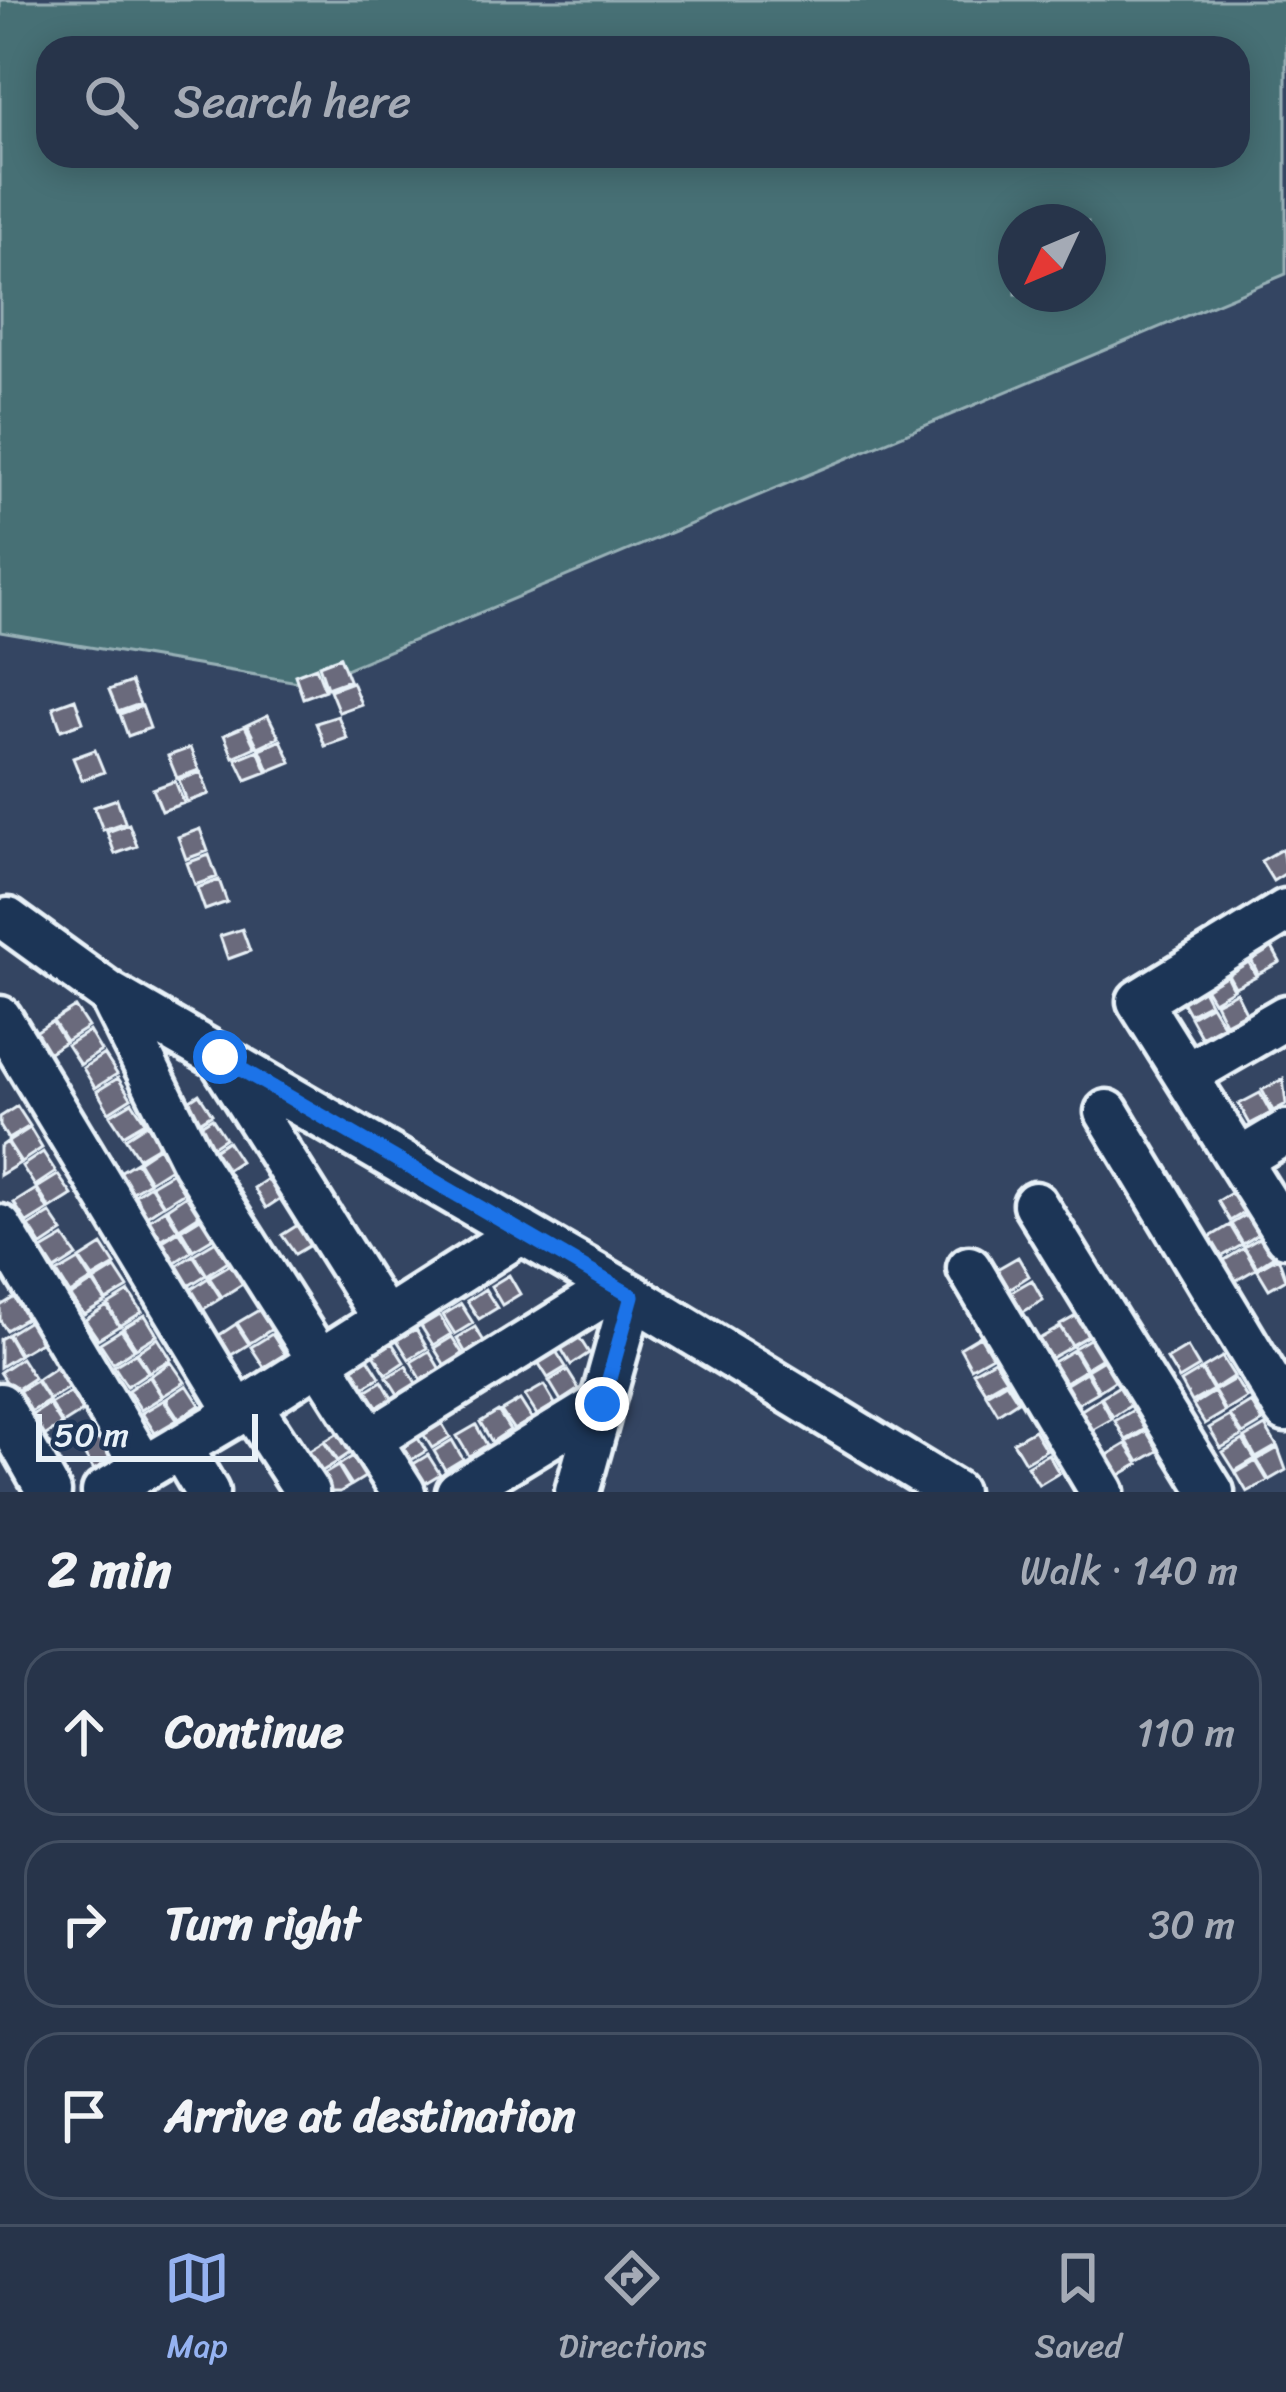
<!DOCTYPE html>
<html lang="en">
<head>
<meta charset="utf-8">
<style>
  body { margin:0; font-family:Sriracha,sans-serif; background:#333f54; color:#f1f3f6 }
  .compass { position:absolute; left:998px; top:204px; width:108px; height:108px; border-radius:50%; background:#27344a; box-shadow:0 6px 30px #0003; rotate:226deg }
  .scale { position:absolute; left:36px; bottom:30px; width:222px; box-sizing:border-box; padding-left:12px; border:6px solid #e8f1f8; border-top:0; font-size:33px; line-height:42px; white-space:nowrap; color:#e8f1f8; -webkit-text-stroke:9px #1d3557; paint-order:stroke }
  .stop { position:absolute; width:36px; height:36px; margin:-27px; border:9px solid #1a73e8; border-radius:50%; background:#fff }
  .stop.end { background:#1a73e8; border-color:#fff; box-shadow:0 3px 12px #0008 }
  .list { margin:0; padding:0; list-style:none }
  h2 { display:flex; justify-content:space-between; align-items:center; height:156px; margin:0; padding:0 48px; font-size:51px }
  h2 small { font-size:39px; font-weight:400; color:#a4aab5 }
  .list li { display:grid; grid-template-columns:78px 1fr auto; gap:36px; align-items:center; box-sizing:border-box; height:168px; margin:0 24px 24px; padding:0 24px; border:3px solid #434f62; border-radius:36px }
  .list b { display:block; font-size:45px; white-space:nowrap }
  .list em { font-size:39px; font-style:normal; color:#a4aab5 }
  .icon { flex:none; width:66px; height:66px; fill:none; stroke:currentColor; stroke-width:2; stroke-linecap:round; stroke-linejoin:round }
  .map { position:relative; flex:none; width:1286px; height:1492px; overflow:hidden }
  .search { position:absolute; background:#27344a; box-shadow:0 6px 30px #0003; left:36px; right:36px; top:36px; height:132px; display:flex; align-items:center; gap:30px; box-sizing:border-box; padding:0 42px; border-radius:36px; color:#a4aab5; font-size:45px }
  .sheet { height:732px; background:#27344a }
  nav { display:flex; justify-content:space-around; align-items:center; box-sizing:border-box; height:168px; border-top:3px solid #434f62; background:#27344a; font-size:33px; color:#a4aab5 }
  nav a { display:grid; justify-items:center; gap:6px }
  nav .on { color:#95b2f1 }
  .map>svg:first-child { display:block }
  .green { fill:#466f75; stroke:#97b0b6; stroke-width:3; fill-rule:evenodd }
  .building { fill:#6a6a7b; stroke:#e8f1f8; stroke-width:3 }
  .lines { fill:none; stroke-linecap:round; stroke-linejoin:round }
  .minor-casing { stroke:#e8f1f8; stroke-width:51 }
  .minor { stroke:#1d3557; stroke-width:42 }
  .route { stroke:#1a73e8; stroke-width:15 }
</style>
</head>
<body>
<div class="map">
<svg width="1286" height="1492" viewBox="0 0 1286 1492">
  <rect width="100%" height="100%" fill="#344562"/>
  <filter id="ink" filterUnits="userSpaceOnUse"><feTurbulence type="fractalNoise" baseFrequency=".00833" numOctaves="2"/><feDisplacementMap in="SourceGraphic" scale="24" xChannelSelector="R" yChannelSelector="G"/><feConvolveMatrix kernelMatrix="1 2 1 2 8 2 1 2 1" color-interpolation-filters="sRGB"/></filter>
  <g filter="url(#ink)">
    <!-- green -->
    <path class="green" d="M0,0h1286v274l-976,410 -310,-52zM48,48h1190v108h-1190zM1016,222h72v72h-72z"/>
    <!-- building -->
    <path class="building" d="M340,657l9,23 -22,8 -8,-23z
      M316,667l9,23 -22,8 -8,-23z
      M131,682l9,22 -22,8 -9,-22z
      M352,682l9,22 -22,8 -9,-22z
      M75,699l8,23 -22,8 -8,-23z
      M142,706l8,22 -22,8 -8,-22z
      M268,715l11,22 -21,10 -11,-22z
      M338,716l9,22 -22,8 -9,-23z
      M245,726l10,21 -22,10 -9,-22z
      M281,740l10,22 -22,9 -9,-22z
      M190,748l9,22 -22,8 -9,-22z
      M95,750l9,22 -22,8 -9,-22z
      M258,750l9,22 -21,8 -10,-21z
      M201,772l8,22 -22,8 -8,-22z
      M175,781l9,22 -22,8 -9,-22z
      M117,799l8,23 -22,8 -9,-23z
      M129,824l8,22 -22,8 -8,-22z
      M200,829l8,22 -22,8 -8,-22z
      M1282,849l4,24 -13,8 -12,-20z
      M209,855l8,22 -22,8 -8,-22z
      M219,880l8,22 -22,8 -8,-22z
      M242,929l8,22 -22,8 -8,-23z
      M1269,942l11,20 -22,12 -10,-21z
      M1245,955l11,21 -21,11 -11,-20z
      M1223,969l10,20 -20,12 -12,-20z
      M1199,982l11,21 -21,11 -11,-20z
      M1236,992l10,20 -21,11 -10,-20z
      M1211,1005l12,20 -22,12 -11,-20z
      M75,1007l13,20 -22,14 -13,-20z
      M52,1021l13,21 -21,13 -13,-20z
      M89,1031l12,20 -21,14 -13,-20z
      M104,1054l13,20 -22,14 -12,-20z
      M118,1078l13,20 -22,14 -12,-21z
      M1283,1079l3,25 -13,7 -11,-21z
      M1260,1093l11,20 -21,11 -11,-20z
      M199,1094l13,20 -22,14 -12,-20z
      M132,1102l13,20 -22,13 -13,-20z
      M17,1106l13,20 -22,13 -8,-13v-9z
      M212,1118l13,20 -21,14 -13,-21z
      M147,1124l13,21 -22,13 -13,-20z
      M30,1128l12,20 -21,14 -13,-20z
      M227,1141l13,20 -21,14 -13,-20z
      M7,1142l13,21 -20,12v-28z
      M159,1147l13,20 -22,14 -12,-20z
      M43,1152l13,20 -21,14 -13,-20z
      M136,1162l13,20 -21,13 -13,-20z
      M173,1172l13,19 -22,14 -13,-20z
      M275,1174l12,20 -21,14 -12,-20z
      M58,1175l14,20 -22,14 -13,-21z
      M150,1185l13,20 -21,14 -13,-20z
      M36,1189l12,21 -21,13 -13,-20z
      M1238,1189l12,20 -20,12 -12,-20z
      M188,1194l13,20 -22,14 -12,-20z
      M165,1209l13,20 -22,14 -12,-20z
      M1251,1212l13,19 -21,13 -12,-20z
      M50,1213l13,19 -21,14 -13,-20z
      M202,1217l13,20 -22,13 -12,-20z
      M304,1221l13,20 -22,13 -13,-19z
      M1230,1225l12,20 -21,12 -11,-20z
      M179,1231l13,20 -21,14 -13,-21z
      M1265,1235l12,19 -20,13 -13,-20z
      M64,1237l13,19 -22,14 -13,-20z
      M216,1241l12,20 -21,14 -13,-21z
      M102,1245l13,20 -22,13 -13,-19z
      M1244,1248l12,21 -21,12 -12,-20z
      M193,1255l13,20 -21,13 -13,-19z
      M1018,1257l11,19 -20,13 -12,-20z
      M1278,1257l8,22 -17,10 -12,-20z
      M79,1260l13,20 -22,14 -13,-21z
      M231,1264l13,19 -22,14 -13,-20z
      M115,1268l13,20 -22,13 -12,-20z
      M509,1275l11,19 -18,11 -11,-19z
      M208,1278l13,20 -22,14 -12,-20z
      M1032,1280l11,20 -20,12 -12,-20z
      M93,1282l13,20 -22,13 -13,-19z
      M485,1289l12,19 -18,11 -12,-18z
      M129,1292l13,20 -22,14 -12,-21z
      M15,1297l13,20 -22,13 -6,-10v-14z
      M461,1304l12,19 -18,11 -12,-19z
      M107,1306l12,20 -21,13 -13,-19z
      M259,1310l13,19 -22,14 -13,-20z
      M1081,1313l12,20 -21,12 -12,-20z
      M145,1315l12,20 -21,13 -13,-20z
      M439,1315l12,19 -18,11 -12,-19z
      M29,1321l13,20 -22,13 -12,-20z
      M236,1324l13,20 -21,13 -13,-19z
      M475,1327l12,19 -19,11 -11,-19z
      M1060,1327l12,19 -21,12 -12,-19z
      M416,1329l11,19 -18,11 -12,-19z
      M121,1330l13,19 -21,14 -13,-20z
      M272,1334l13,20 -21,13 -13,-20z
      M577,1334l12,19 -18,12 -12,-20z
      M7,1335l12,20 -19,12v-28z
      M980,1336l12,20 -21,12 -11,-20z
      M1095,1336l11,20 -20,12 -12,-20z
      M452,1337l12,19 -18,11 -12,-19z
      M158,1338l13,21 -22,13 -12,-20z
      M392,1343l12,19 -18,12 -12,-20z
      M1187,1347l12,20 -20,12 -12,-20z
      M554,1348l12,19 -18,11 -12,-19z
      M1073,1350l12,20 -20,12 -12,-20z
      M429,1351l12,20 -18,11 -12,-20z
      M135,1353l13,19 -21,14 -13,-20z
      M1222,1357l12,19 -20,13 -12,-20z
      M21,1358l13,20 -21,14 -13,-20z
      M368,1358l12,19 -18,11 -12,-19z
      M1107,1358l12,20 -20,13 -12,-21z
      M994,1360l12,19 -21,12 -12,-19z
      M171,1362l14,20 -22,14 -13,-20z
      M58,1366l13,20 -22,14 -12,-20z
      M406,1366l11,19 -18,11 -12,-19z
      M567,1370l12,19 -18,12 -12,-20z
      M1201,1370l12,20 -21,12 -11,-20z
      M1086,1372l12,20 -21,12 -12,-19z
      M149,1376l13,21 -21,13 -13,-20z
      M1235,1379l12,19 -21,13 -12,-20z
      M36,1381l13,20 -22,13 -13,-20z
      M382,1381l11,19 -18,11 -11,-19z
      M1006,1382l12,19 -20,13 -12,-20z
      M187,1385l13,20 -21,14 -13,-20z
      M544,1385l11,19 -18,11 -12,-19z
      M1121,1385l12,19 -20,13 -12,-20z
      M72,1391l13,19 -22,14 -13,-20z
      M1214,1392l11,20 -20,12 -12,-19z
      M1100,1398l12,21 -21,12 -11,-20z
      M164,1400l13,20 -22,13 -13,-20z
      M520,1400l12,19 -18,11 -13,-19z
      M1251,1402l12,20 -20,12 -13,-19z
      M49,1404l13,21 -21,13 -13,-20z
      M1135,1409l12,19 -21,12 -11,-19z
      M498,1411l12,19 -18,12 -12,-20z
      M1230,1416l12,20 -21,12 -12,-20z
      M438,1417l12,20 -18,11 -12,-19z
      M476,1425l11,20 -18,11 -12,-20z
      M1265,1426l12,20 -21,12 -11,-20z
      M347,1428l12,19 -21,14 -13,-20z
      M1034,1430l12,20 -21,12 -12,-20z
      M1148,1430l12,20 -21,12 -12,-20z
      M414,1432l12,19 -18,11 -12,-19z
      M103,1436l12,20 -21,14 -13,-21z
      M452,1440l11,19 -18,11 -11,-19z
      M1243,1440l12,19 -20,12 -12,-19z
      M324,1442l13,20 -21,13 -13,-20z
      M1126,1444l13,20 -21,12 -12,-20z
      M1278,1448l8,22 -17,10 -12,-20z
      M361,1451l12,21 -21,13 -13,-20z
      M1048,1454l11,19 -20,12 -12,-19z
      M428,1455l12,19 -18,11 -12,-19z
      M1256,1461l12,20 -21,11 -11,-19z
      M338,1466l12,20 -10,6h-15l-9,-13z"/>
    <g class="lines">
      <!-- minor casing -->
      <g class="minor-casing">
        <path id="minor" d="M1286,911l-147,90 147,234
          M8,920l102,74 522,302 322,196
          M110,994l84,169 209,329
          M0,1018l238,395
          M223,1063l161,256
          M1186,1075l100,-58
          M1107,1112l179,298
          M1239,1160l47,-28
          M1035,1204l177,288
          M0,1227l144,241
          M969,1268l133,224
          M0,1405l49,87
          M250,1405l57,87
          M370,1440l246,-153
          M180,1447l27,45
          M104,1492l134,-79 284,-181
          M458,1492l144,-88
          M577,1492l55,-196"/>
      </g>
      <!-- minor -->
      <use href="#minor" class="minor"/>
    </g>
  </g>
  <g class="lines" filter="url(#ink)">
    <!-- route -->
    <path class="route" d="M220,1057l412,239 -30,108"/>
  </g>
</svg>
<svg class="compass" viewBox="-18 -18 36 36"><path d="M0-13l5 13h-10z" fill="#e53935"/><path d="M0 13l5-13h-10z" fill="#a4aab5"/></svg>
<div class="scale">50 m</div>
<div class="stop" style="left:220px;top:1057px"></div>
<div class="stop end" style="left:602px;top:1404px"></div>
<div class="search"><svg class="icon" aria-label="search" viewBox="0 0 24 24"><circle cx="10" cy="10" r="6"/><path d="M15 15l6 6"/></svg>Search here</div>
</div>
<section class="sheet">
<h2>2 min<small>Walk · 140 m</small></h2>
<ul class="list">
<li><svg class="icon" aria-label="ahead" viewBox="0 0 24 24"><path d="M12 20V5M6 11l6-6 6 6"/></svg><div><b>Continue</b></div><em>110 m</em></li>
<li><svg class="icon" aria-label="right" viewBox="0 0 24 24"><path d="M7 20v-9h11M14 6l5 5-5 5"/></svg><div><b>Turn right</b></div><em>30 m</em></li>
<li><svg class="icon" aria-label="arrive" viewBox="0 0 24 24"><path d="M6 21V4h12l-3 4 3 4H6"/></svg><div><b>Arrive at destination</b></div></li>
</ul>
</section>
<nav>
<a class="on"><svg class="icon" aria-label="map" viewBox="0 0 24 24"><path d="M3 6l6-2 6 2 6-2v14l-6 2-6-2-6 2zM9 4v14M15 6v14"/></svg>Map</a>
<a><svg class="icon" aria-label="directions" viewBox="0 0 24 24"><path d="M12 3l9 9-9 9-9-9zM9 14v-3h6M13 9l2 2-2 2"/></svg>Directions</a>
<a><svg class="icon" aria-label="saved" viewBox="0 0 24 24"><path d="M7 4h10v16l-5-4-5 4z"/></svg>Saved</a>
</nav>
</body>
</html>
